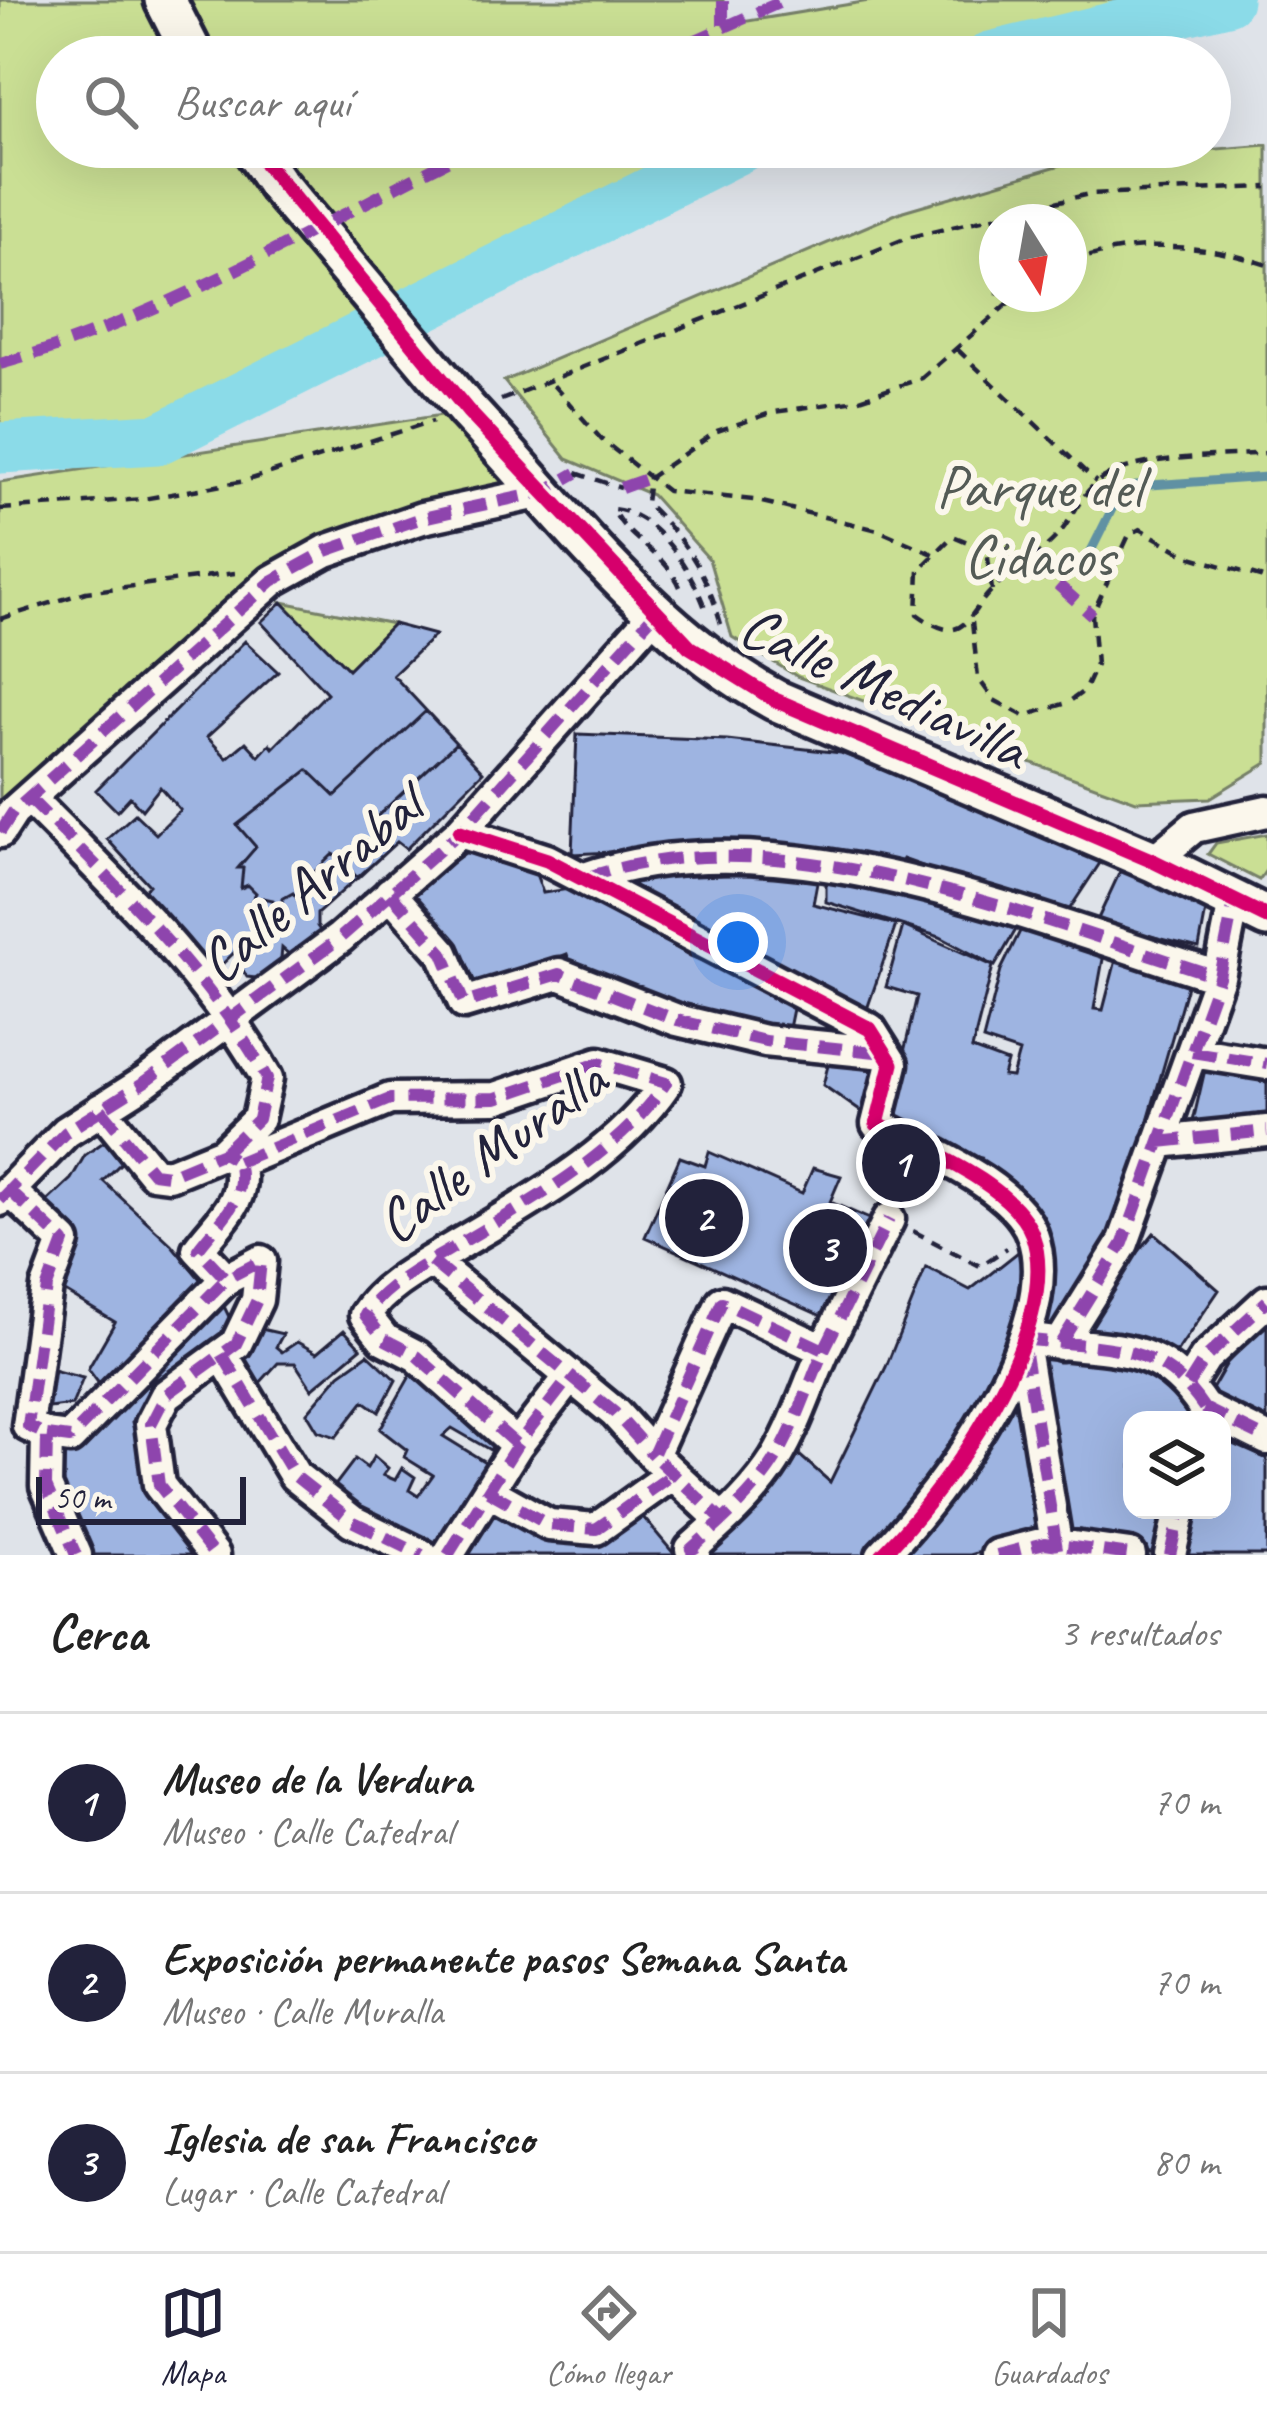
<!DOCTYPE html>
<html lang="es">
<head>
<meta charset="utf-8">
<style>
  body { margin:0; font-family:Caveat,sans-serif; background:#f2f2f2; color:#222 }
  .controls { position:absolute; right:36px; bottom:36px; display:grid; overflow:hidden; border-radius:24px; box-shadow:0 12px 48px #0002 }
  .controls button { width:108px; height:108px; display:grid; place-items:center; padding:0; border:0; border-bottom:3px solid #e0e0e0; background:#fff; color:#222; font:60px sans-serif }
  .compass { position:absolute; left:979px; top:204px; width:108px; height:108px; border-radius:50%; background:#fff; box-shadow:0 12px 48px #0002; rotate:169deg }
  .scale { position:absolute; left:36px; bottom:30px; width:210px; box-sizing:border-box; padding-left:12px; border:6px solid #22223b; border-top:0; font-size:33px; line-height:42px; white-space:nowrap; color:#22223b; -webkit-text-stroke:9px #fbf7ec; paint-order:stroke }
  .you { position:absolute; left:738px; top:942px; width:42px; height:42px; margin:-30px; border:9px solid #fff; border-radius:50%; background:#1a73e8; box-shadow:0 0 0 18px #1a73e833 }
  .badge { display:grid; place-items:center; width:78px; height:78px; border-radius:50%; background:#22223b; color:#fff; font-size:39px; font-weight:700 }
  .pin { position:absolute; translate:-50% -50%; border:6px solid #fff; box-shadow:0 3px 12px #0006 }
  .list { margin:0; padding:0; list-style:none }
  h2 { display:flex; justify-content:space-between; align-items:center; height:156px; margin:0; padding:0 48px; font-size:51px }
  h2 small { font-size:39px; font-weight:400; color:#767676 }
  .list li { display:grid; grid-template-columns:78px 1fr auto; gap:36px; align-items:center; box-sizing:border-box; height:180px; padding:0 48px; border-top:3px solid #e0e0e0 }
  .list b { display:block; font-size:45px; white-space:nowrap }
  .list p { margin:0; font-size:39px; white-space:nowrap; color:#767676 }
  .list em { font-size:39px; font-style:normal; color:#767676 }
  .icon { flex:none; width:66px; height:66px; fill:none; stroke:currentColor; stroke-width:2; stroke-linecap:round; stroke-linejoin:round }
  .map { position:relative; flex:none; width:1267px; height:1555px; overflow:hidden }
  .search { position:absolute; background:#fff; box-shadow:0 12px 48px #0002; left:36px; right:36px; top:36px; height:132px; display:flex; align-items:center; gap:30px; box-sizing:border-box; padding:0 42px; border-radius:66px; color:#767676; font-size:45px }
  .sheet { height:696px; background:#fff }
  nav { display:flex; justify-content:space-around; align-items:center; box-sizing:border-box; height:168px; border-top:3px solid #e0e0e0; background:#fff; font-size:33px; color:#767676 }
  nav a { display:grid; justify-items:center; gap:6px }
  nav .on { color:#22223b }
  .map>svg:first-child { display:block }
  .green { fill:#cadf94; stroke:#768068; stroke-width:3; fill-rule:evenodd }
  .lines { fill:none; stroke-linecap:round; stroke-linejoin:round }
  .stream { stroke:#6191a3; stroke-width:9 }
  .river { stroke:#8bdbe8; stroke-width:51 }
  .building { fill:#9eb4e1; stroke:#22223b; stroke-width:3 }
  .minor-casing { stroke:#22223b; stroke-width:39 }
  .tertiary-casing { stroke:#22223b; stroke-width:48 }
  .path { stroke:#22223b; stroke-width:4.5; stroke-dasharray:12 9; stroke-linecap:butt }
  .minor { stroke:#fbf7ec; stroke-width:30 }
  .tertiary { stroke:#fbf7ec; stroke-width:39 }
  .tertiary-bridge-casing { stroke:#22223b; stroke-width:48; stroke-linecap:butt }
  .tertiary-bridge { stroke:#fbf7ec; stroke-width:39 }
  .quiet { stroke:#8e44ad; stroke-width:12; stroke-dasharray:24 12; stroke-linecap:butt }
  .cycleway-casing { stroke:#fbf7ec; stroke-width:22 }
  .cycleway { stroke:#d6006c; stroke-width:15 }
  .labels { text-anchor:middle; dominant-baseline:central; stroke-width:12; stroke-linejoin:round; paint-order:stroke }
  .park-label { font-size:60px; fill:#545b56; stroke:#fbf7ec }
  .street-label { font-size:60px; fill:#22223b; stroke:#fbf7ec }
</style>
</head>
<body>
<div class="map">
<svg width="1267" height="1555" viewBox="0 0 1267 1555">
  <rect width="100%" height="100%" fill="#dfe3e9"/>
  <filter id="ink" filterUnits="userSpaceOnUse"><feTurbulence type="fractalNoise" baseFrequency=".00833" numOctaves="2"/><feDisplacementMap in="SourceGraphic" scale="24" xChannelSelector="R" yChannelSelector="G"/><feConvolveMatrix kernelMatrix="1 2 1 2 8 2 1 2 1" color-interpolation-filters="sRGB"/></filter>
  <g filter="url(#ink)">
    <!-- green -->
    <path class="green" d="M0,0h723l1,25 151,-25h352l-237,57h-933v90h684l-583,292 -158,9z
      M1267,145v618l-57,35 -74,3 -338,-124 -66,-40 -23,-78 -57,-64 -85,-36 -63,-78 399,-170 175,-51zM997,222h72v72h-72z
      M468,411l75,81 -272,76 -271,245v-331z
      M282,602l111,22 -45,45z
      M1267,834v35l-8,11 -51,-26 8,-11z"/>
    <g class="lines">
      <!-- stream -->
      <path class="stream" d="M1087,559l32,-64 17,-9 131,-9"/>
      <!-- river -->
      <path class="river" d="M990,57l237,-57
        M0,448l158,-9 583,-292"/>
    </g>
    <!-- building -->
    <path class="building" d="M282,602l66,67 45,-45 42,11 -42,40 90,97 -77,77 -9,-7 -80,72v12l11,16 -28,22 -18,-16 -2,22 -16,9 -17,-2 -9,-15 2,-15 -25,24 -7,-6 -7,6 -65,-72 13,-14 -42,-46 28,-25 21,20 24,-24 -20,-23 -18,23 -12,-13 -13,14 -21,-21 149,-149 33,31 -71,65 20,21 19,-16 13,14 11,-12 3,4 54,-55 -66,-71z
      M426,711l30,32 -87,81 20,18v7l-31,29 -25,-24 -33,32 6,8 -8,6 -5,-7 -11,6 1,8 -8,2 -2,-9 -10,-2 -5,8 -7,-4 5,-9 -8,-8 -7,3 2,-20h-5l18,-21 -19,-22 71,-55 27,26z
      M577,734l150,6 114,13 263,104 -39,59 -162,-57 -3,6 -229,-16 -99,5z
      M478,851l58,23 7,19 32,-5 115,68 105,43 -8,39 -170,-42 -18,-25 -28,-5 -4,-12 -101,39 -62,-96 61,-44z
      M1123,865l84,40 -8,43 -103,-25z
      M819,872l-6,32 83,21 -31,90 -57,-25 3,-10 -207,-101z
      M826,872l195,49 -26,45 -55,-29 -114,-35z
      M1025,921l80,27 -11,61 9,1 15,-58 73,20 -78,269 -63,97 -20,-12 -15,-125 -40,-34 6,-9 -25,-6 -67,-35 28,-121 -31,-9 17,-61 90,40 -21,83 35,13 -4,14 9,1 7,-25 -36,-12 18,-70z
      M831,1054l51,4 -15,58 -44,-31z
      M1207,1061l60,8v51l-76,10z
      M108,1139l19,18 -24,24 68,63 34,41 -103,103 -14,-19 27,-47 -60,-36 -16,-77 32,-30 14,-24z
      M709,1152l93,41 11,-25 28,8 -11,26 46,20 -52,95 -179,-80 35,-80 25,9z
      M1154,1233l65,57 -47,69 -99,-18 17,-30z
      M1027,1245l2,43 -26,83 -127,184h-165l-4,-6 58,-49 32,-47 33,29 56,-115 40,-100 44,23z
      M219,1296l14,29 -101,97 17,65 51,68h-107l-32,-59 -7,-47 24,4 17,-29z
      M1267,1321v113l-46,-25 -10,-18 16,-28z
      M261,1329l22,5 -7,13 6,5 15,-10 20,11 27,-23 17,18 -49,41 -17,-26h-17l-30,33 -17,-30z
      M368,1354l28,26 -17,32 -15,-11 -28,36 -18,-6 -11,-18 33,-39z
      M1045,1354l100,15 46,32 1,19h-60v90h39l-7,44 -98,-8 -25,-152z
      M418,1362l81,73 -9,15 -38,-22 -9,8 55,34 -55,85 -116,-59 28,-37 12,9 7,-12 14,12 -5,7 12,5 7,-12 13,9 -6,13 9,6 15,-21 -29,-18 3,-7 -27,-21z
      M45,1368l38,10 -11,27 -31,4z
      M1002,1401l28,13 13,120 -73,21h-80z
      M1222,1439l45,20v96h-87l11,-45h31z
      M486,1500l117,43 35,-32 37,44h-222z"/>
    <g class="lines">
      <!-- minor casing -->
      <g class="minor-casing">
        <path id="minor" d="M29,798c87,88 177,172 238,280l-9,41 -35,34
          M0,832l13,-20 259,-231 54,-30 96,-33 121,-26
          M460,832l87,28 323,169 22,35 -15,60c44,24 137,61 155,110 34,92 -88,259 -150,321
          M1153,861l41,-34 73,-16
          M585,878c195,-67 445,40 634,99
          M390,893l53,60 21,50 95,-29 118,46 88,21 120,12
          M1192,1052l75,12
          M101,1109l52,64 16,2 54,-22 15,9c10,39 -18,57 -40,87l28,30 35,-18 -4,39 -21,44 -70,51 -15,29 8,61 55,70
          M1159,1142l108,-11
          M238,1162l152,-63 106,-1 103,-35 67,20c-48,71 -133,117 -205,160 -32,20 -76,40 -96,72l19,24 33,17 100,89
          M9,1190l55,52 -17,45 -19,139 19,9 -1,51 30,69
          M0,1200l66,-68 80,-51 194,-143 120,-106 195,-219
          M431,1261l184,152 38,42
          M1041,1341c73,10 119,-1 163,67
          M1023,1342l35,213
          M1060,1344l63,-101 96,-266 15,-75
          M824,1350l65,-131
          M222,1354l73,122 57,45 70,34
          M1188,1385l17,-27 62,-57
          M1204,1408l63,31
          M47,1435l23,3 156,-159
          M488,1491l61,34 47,4 74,-53
          M448,1555l69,-110 52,-67
          M695,1555l-4,-6c28,-25 56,-49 78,-80 24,-34 38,-81 55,-119l-102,-48 -69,153 69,65
          M997,1555l48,-12 85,12
          M1170,1555l10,-45"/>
      </g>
      <!-- tertiary casing -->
      <g class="tertiary-casing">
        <path id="tertiary" d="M165,0l29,57
          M252,147l25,37
          M468,411c95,102 183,222 307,289l378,161 114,56"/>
      </g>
      <!-- path -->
      <path class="path" d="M1069,263c63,-24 134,-20 198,2
        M957,349l139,133
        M553,385l49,55 65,51 87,9 124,30 60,26
        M501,400l406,-162 182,-44 178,-7
        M576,473l45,15
        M0,509l143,-10 102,-18 188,-60
        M680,587c-16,-36 -55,-48 -67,-78 44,4 78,61 92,99
        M992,590l-5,-40 -34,-14 -34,34 -2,44c49,36 48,1 77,-26 21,-18 45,-32 64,-53 14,-15 22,-39 38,-52 34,-29 127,-26 171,-30
        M0,619l86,-27 149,-19
        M972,622l6,56 16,22 30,16 43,-13 17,-12 12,-26 -4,-50 37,-80 11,-6 48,27 79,23
        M721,624c-15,-53 -36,-84 -75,-121l3,-25 68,-47 57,-19 83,-12 65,-22 97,-84
        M913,1231l67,35 27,-18"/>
      <!-- minor -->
      <use href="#minor" class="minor"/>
      <!-- tertiary -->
      <use href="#tertiary" class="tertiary"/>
      <!-- tertiary-bridge casing -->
      <g class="tertiary-bridge-casing">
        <path id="tertiary-bridge" d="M277,184l191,227"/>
      </g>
      <!-- tertiary-bridge -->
      <use href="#tertiary-bridge" class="tertiary-bridge"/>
      <!-- quiet -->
      <path class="quiet" d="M723,25v-25
        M658,57l127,-57
        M0,364c167,-46 320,-141 475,-217
        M621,488l28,-10
        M1031,561l61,54
        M29,798c87,88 177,172 238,280l-9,41 -35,34
        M0,832l13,-20 259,-231 54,-30 96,-33 121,-26 33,-19
        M585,878c195,-67 445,40 634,99
        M390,893l53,60 21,50 95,-29 118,46 88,21 120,12
        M1192,1052l75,12
        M101,1109l52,64 16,2 54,-22 15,9c10,39 -18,57 -40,87l28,30 35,-18 -4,39 -21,44 -70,51 -15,29 8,61 55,70
        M1159,1142l108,-11
        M238,1162l152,-63 106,-1 103,-35 67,20c-48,71 -133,117 -205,160 -32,20 -76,40 -96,72l19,24 33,17 100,89
        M9,1190l55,52 -17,45 -19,139 19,9 -1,51 30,69
        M0,1200l66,-68 80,-51 194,-143 120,-106 195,-219
        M431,1261l184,152 38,42
        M1022,1339c77,10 135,-2 182,69
        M1060,1344l63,-101 96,-266 15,-75
        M1024,1348l34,207
        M824,1350l65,-131
        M222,1354l73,122 57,45 70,34
        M1188,1385l17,-27 62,-57
        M1204,1408l63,31
        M47,1435l23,3 156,-159
        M488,1491l61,34 47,4 74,-53
        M448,1555l69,-110 52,-67
        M695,1555l-4,-6c28,-25 56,-49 78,-80 24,-34 38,-81 55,-119l-102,-48 -69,153 69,65
        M997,1555l48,-12 85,12
        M1170,1555l10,-45"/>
      <!-- cycleway casing -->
      <g class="cycleway-casing">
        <path id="cycleway" d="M252,147l216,264 222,236 85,53 378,161 114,56
          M460,832l87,28 323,169 22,35 -15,60c44,24 137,61 155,110 34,92 -88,259 -150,321"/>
      </g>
      <!-- cycleway -->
      <use href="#cycleway" class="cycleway"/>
    </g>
  </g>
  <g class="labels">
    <!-- park labels -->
    <g class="park-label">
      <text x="1039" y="487">Parque del<tspan x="1039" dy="69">Cidacos</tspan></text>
    </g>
    <!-- street labels -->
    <g class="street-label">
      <text transform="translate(884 687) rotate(25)">Calle Mediavilla</text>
      <text transform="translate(310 884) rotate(-40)">Calle Arrabal</text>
      <text transform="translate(491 1151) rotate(-36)">Calle Muralla</text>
    </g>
  </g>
</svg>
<div class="controls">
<button><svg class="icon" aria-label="layers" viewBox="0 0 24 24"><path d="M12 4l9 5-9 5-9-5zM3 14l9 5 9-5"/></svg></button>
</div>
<svg class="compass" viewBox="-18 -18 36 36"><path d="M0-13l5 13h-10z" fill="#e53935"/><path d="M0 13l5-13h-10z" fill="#767676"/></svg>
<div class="scale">50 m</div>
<div class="you"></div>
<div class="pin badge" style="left:901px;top:1163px">1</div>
<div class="pin badge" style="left:704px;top:1218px">2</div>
<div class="pin badge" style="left:828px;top:1248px">3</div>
<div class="search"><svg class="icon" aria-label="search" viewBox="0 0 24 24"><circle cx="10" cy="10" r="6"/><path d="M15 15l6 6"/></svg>Buscar aquí</div>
</div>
<section class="sheet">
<h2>Cerca<small>3 resultados</small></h2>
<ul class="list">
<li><span class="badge">1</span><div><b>Museo de la Verdura</b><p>Museo · Calle Catedral</p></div><em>70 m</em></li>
<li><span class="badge">2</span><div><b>Exposición permanente pasos Semana Santa</b><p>Museo · Calle Muralla</p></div><em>70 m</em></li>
<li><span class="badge">3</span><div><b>Iglesia de san Francisco</b><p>Lugar · Calle Catedral</p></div><em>80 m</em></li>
</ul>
</section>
<nav>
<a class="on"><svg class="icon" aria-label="map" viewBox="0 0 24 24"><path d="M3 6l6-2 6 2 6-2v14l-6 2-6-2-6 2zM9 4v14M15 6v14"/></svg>Mapa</a>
<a><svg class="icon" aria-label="directions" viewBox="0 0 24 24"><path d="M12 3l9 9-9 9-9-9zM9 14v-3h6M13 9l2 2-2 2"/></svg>Cómo llegar</a>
<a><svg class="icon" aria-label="saved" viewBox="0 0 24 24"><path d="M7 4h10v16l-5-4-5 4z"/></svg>Guardados</a>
</nav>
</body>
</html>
